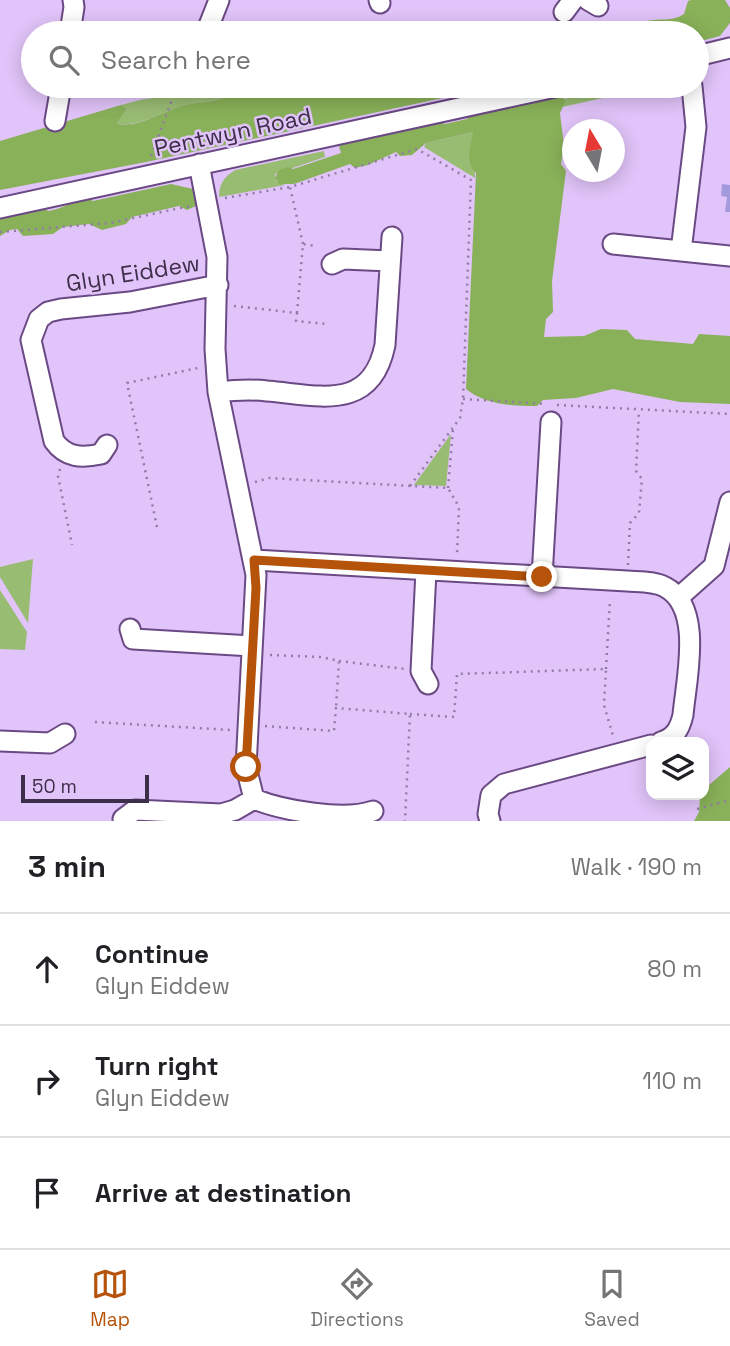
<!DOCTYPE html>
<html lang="en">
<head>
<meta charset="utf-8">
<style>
  body { margin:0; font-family:"Space Grotesk",sans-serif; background:#f6f6f6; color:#202124 }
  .controls { position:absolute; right:21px; bottom:21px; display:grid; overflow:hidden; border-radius:14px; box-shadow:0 4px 18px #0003 }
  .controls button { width:63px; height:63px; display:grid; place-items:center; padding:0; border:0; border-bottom:2px solid #e0e0e0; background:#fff; color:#202124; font:35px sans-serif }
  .compass { position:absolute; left:562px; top:119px; width:63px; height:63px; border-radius:50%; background:#fff; box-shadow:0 4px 18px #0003; rotate:350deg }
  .scale { position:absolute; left:21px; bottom:18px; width:128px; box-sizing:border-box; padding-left:7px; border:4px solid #3d2e49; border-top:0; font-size:19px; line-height:24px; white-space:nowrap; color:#3d2e49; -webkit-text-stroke:5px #e1c4f9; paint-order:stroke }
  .stop { position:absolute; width:21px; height:21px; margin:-16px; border:5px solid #b45309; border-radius:50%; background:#fff }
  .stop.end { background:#b45309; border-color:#fff; box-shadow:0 2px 7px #0008 }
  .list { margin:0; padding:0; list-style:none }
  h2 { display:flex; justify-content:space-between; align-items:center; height:91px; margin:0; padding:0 28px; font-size:30px }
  h2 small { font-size:23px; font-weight:400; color:#757577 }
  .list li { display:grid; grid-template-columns:46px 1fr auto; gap:21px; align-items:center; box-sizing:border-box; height:112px; padding:0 28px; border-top:2px solid #e0e0e0 }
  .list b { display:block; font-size:26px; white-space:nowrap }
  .list p { margin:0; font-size:23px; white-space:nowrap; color:#757577 }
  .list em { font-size:23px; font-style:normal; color:#757577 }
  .icon { flex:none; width:38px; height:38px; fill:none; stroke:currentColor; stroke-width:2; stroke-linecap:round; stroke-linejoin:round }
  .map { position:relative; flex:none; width:730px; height:821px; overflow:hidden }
  .search { position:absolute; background:#fff; box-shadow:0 4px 18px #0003; left:21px; right:21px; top:21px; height:77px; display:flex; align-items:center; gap:18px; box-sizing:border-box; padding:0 24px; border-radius:38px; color:#757577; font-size:26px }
  .sheet { height:427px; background:#fff }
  nav { display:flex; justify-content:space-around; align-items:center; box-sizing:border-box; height:98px; border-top:2px solid #e0e0e0; background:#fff; font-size:19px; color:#757577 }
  nav a { display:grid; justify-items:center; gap:4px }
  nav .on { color:#b45309 }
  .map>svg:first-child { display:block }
  .green { fill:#99bc73 }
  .forest { fill:#89b159 }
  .building { fill:#a39ade }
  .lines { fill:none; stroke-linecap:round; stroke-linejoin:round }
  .minor-casing { stroke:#6b4984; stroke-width:23 }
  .path { stroke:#927ca5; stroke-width:2.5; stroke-dasharray:2 5; stroke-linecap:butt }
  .minor { stroke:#fff; stroke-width:19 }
  .route { stroke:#b45309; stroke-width:9 }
  .labels { text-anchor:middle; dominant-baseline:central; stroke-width:5; stroke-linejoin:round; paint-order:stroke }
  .street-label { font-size:23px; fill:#3d2e49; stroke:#e1c4f9 }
</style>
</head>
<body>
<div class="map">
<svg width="730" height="821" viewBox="0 0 730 821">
  <rect width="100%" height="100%" fill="#e1c4f9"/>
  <!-- green -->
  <path class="green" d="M228,86h9c-4,4 -6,9 -12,11 -14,7 -29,4 -44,9 -17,5 -46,23 -64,17l10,-14 -6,-4 19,-5z
    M625,86h32l-95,21 2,-8z
    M473,132l2,46 -51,-31 2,-4z
    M324,151l1,6 -50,17 1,7 9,4 -66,12c0,-13 5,-20 16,-27z
    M451,434l-5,52 -32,-1z
    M33,559l-5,64 -28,-46v-10z
    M0,590l27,42 -2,18 -25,-1z"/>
  <!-- forest -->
  <path class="forest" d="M691,0h34l5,8v15l-10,13 -23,6v-9h-56l6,-12c14,-3 25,1 37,-7l4,-13z
    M237,86h65l5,2 21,-2h170l-352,76 -146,28v-49l121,-36 6,4 -10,14c17,7 47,-12 64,-17 15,-5 30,-2 44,-9 5,-2 8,-7 12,-11z
    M553,93l10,2 2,7 -5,11 4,33 -3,18 5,7 -14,110 1,31 -7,7 -2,18 40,-1 17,-7 26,1 8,9 58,5 6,-10 31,2v68l-50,-2 -67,-13 -37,9 -33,2 -6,6c-24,0 -52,-1 -71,-17l10,-216c-12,-12 -5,-27 -3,-41l-47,11 -14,12 -12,1 -4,-4 -28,13 -13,3 -5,-4 -56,20h-15l-4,-6 4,-8 9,-3 5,2 48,-16 -3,-10 101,-22 6,3 22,-5 6,-7z
    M171,184l22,5 7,5 -4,12 -9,4 -8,-4 -47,11 -6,7 -24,6 -13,-6 -26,3 -10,7 -30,2 -6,-7 -7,1 -10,6v-22l42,-8 6,5c11,-1 26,-10 38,-14l7,4z
    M730,767v54h-36l5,-9 1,-16 4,-1 5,-10z"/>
  <!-- building -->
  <path class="building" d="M722,184l8,1v27h-5l2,-15 -6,-1z"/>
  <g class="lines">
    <!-- minor casing -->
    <g class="minor-casing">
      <path id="minor" d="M379,0l1,3
        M588,0l10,6
        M564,12l9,-12
        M70,33l4,-26 -1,-7
        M206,33l13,-33
        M697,56l33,-8
        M55,121l6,-35
        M199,164l18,93 -2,92 3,43 38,183 -10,192 8,32
        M0,208l560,-122
        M613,244l117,12
        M681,251l15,-124 -4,-41
        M332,264l11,-5 47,2
        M218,392c17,-2 32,-3 49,-1 51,4 104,22 118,-46l7,-108
        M107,445l-6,9c-19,4 -35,4 -47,-13l-23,-101 8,-21 9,-7 13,-3 69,-7 88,-17
        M254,560l373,21c12,1 27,0 38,6 39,20 21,93 18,128 -3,13 -8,23 -22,27
        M426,571l-5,100 7,13
        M542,577l9,-155
        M678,598l36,-32 16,-64
        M130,629l3,10 119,7
        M0,741l50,2 15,-9
        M123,819l12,-9 86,4 14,-4 19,-11c30,12 90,22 119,12
        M490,821l-2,-7 3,-19 13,-11 147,-39"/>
    </g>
    <!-- path -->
    <path class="path" d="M151,156l26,-70
      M225,198l65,-11
      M0,232l110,-9 80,-17
      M303,244l-13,-57 127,-38 54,31 -8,219 -3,19 -50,68
      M234,306l63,7 -1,8 31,3
      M297,313l6,-69 13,2
      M463,399l84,5
      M557,405l173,9
      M60,469l-2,7 14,69
      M255,482l14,-4 179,10 11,19 -2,47
      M448,488l5,-59
      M157,527l-30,-144 71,-15
      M628,565l2,-42 9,-10 3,-34 -6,-8 3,-61
      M270,655l51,2 18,4 -3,47
      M339,661l66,8
      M606,669l4,-70
      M410,714l44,3 3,-43 149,-5 -2,36 9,31
      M95,722l136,8
      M265,726l69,5 2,-23 74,6 -5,107
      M697,809l33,-9"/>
    <!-- minor -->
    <use href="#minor" class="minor"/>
  </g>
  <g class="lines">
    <!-- route -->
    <path class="route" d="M246,767l10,-179 -2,-28 288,17"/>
  </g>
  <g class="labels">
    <!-- street labels -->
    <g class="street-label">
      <text transform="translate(233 132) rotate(-12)">Pentwyn Road</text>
      <text transform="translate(133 273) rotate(-9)">Glyn Eiddew</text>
    </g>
  </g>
</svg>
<div class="controls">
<button><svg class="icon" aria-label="layers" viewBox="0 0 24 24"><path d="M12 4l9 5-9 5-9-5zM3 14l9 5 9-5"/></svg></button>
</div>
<svg class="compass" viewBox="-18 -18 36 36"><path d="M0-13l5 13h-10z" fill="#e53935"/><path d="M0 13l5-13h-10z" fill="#757577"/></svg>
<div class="scale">50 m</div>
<div class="stop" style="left:246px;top:767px"></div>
<div class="stop end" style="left:542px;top:577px"></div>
<div class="search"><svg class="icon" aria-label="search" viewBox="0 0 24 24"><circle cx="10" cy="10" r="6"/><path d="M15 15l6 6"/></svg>Search here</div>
</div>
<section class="sheet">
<h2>3 min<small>Walk · 190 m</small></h2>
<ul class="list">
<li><svg class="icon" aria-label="ahead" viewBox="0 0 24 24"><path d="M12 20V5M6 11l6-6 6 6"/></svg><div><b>Continue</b><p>Glyn Eiddew</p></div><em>80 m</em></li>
<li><svg class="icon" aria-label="right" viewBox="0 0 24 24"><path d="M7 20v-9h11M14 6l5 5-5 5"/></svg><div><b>Turn right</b><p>Glyn Eiddew</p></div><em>110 m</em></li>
<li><svg class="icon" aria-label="arrive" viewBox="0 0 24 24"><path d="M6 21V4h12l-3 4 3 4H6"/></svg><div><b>Arrive at destination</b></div></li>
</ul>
</section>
<nav>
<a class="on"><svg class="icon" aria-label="map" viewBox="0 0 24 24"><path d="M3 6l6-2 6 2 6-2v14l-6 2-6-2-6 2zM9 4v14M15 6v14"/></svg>Map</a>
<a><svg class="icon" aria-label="directions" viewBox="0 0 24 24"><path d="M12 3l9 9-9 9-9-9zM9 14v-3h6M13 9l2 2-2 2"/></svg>Directions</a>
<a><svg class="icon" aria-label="saved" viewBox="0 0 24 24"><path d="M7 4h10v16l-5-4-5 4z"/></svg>Saved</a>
</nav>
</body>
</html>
